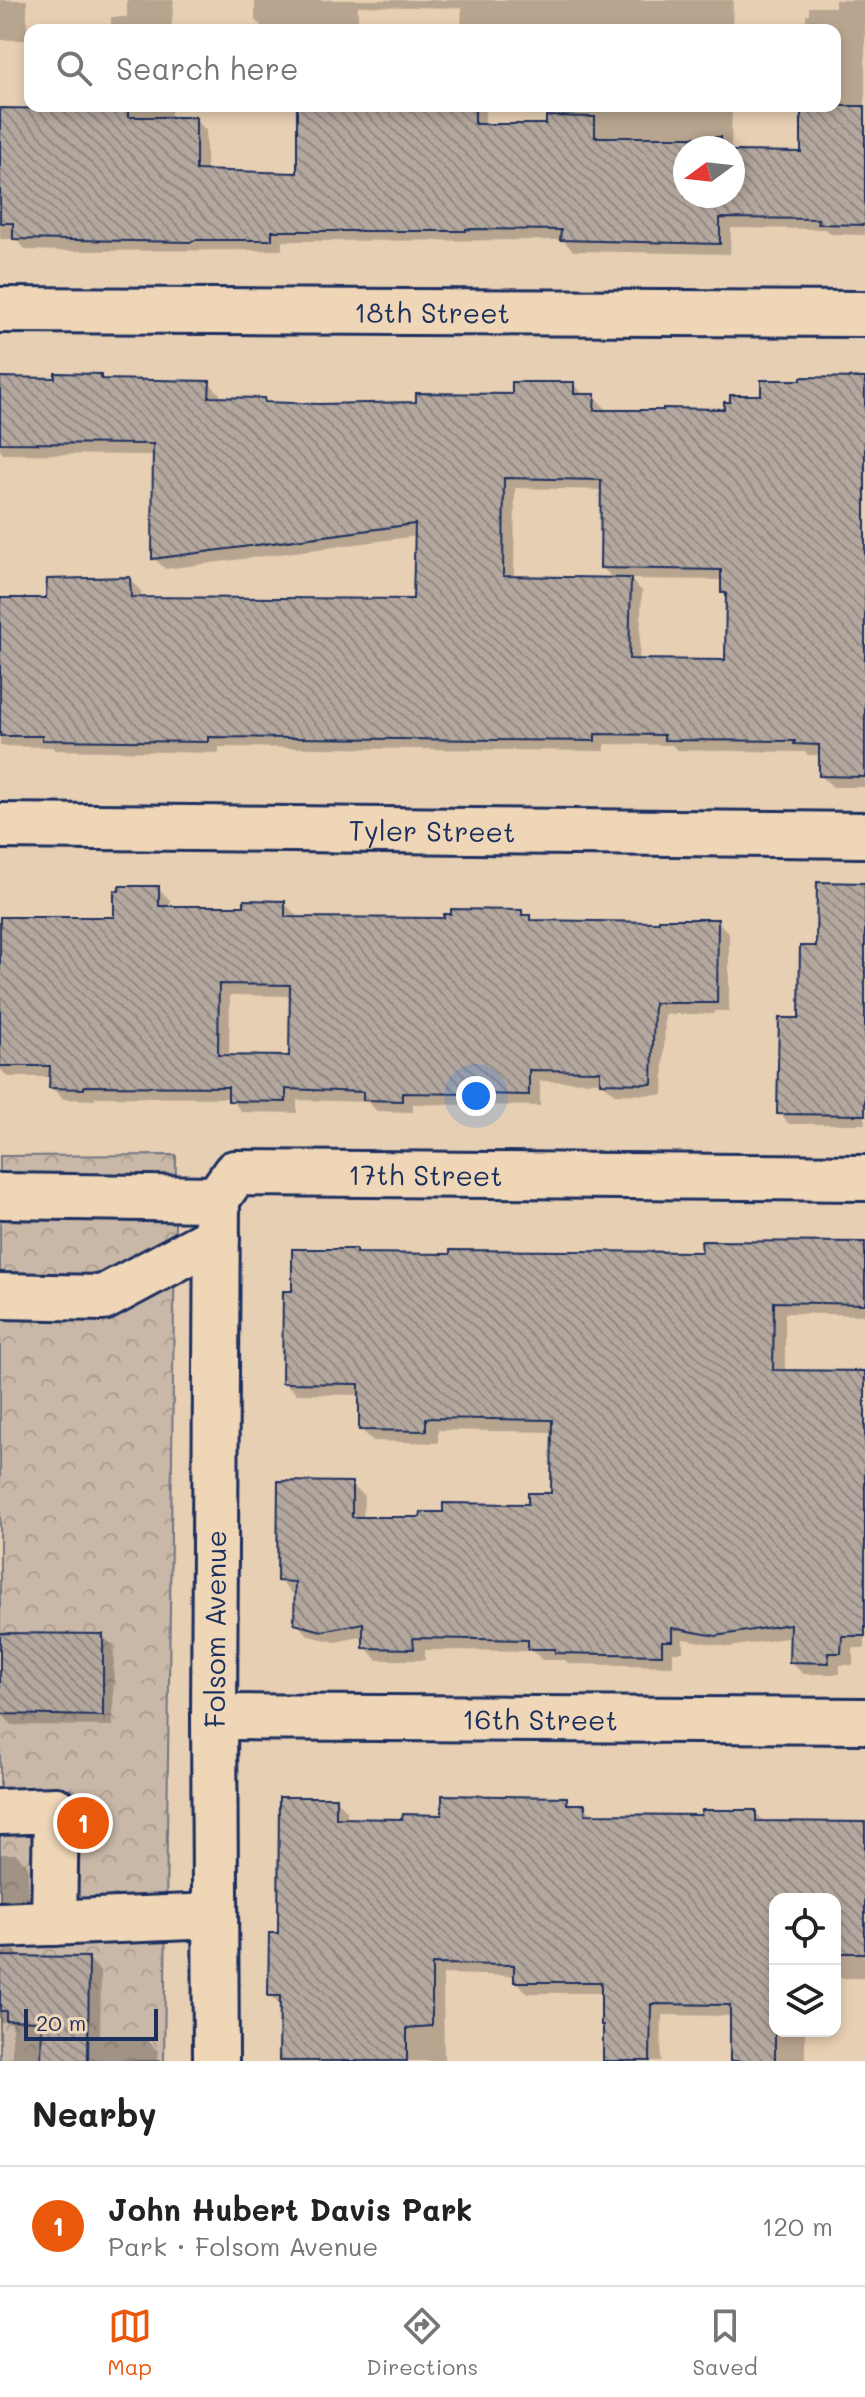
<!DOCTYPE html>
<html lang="en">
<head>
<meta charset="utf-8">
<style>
  body { margin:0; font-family:Mali,sans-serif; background:#f2f2f2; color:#222 }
  .controls { position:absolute; right:24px; bottom:24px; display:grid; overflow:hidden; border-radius:16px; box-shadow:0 4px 12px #0003 }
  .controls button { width:72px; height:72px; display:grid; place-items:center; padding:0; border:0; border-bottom:2px solid #e0e0e0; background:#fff; color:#222; font:40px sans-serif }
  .compass { position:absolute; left:673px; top:136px; width:72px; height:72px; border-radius:50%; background:#fff; box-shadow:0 4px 12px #0003; rotate:255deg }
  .scale { position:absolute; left:24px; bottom:20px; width:134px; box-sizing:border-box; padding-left:8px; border:4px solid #1b2f5e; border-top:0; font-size:22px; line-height:28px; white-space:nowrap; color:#1b2f5e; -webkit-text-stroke:6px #efd6b7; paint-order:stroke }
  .you { position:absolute; left:476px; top:1096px; width:28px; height:28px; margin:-20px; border:6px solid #fff; border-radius:50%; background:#1a73e8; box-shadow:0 0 0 12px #1a73e833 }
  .badge { display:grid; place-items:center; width:52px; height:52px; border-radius:50%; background:#ea580c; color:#fff; font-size:26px; font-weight:700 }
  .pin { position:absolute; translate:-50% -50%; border:4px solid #fff; box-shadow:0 2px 8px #0006 }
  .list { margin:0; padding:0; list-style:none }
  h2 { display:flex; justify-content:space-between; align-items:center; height:104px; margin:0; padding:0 32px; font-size:34px }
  h2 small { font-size:26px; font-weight:400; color:#767676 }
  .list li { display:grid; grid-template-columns:52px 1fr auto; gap:24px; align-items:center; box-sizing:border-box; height:120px; padding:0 32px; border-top:2px solid #e0e0e0 }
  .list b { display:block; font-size:30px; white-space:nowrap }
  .list p { margin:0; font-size:26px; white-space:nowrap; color:#767676 }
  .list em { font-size:26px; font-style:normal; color:#767676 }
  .icon { flex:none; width:44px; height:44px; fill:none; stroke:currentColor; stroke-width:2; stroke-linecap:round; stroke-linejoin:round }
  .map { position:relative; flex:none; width:865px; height:2061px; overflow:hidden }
  .search { position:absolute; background:#fff; box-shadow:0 4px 12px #0003; left:24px; right:24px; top:24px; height:88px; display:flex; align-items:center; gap:20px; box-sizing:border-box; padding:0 28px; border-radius:16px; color:#767676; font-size:30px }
  .sheet { height:224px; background:#fff }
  nav { display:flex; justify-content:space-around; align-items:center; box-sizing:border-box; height:112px; border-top:2px solid #e0e0e0; background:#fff; font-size:22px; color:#767676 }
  nav a { display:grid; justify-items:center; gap:4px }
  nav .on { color:#ea580c }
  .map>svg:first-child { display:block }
  .forest { fill:url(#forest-crowns); stroke:#727482; stroke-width:2 }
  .shadow { fill:#0003; fill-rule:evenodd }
  .building { fill:url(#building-back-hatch); stroke:#1b2f5e; stroke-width:2; fill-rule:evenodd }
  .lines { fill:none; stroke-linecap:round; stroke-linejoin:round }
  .minor-casing { stroke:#1b2f5e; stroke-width:50 }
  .minor { stroke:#efd6b7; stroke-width:44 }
  .labels { text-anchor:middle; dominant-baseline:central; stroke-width:7; stroke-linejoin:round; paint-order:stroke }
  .street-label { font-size:28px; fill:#1b2f5e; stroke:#efd6b7 }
</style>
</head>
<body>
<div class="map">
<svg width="865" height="2061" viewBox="0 0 865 2061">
  <defs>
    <pattern id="forest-crowns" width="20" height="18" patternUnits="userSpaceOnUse" patternTransform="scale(2)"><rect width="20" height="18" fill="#c9b8a7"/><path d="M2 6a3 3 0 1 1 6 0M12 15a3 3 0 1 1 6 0" fill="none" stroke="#ac9e92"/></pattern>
    <pattern id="building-back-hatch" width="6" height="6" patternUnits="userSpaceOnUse" patternTransform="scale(2)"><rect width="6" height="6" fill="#b4a89e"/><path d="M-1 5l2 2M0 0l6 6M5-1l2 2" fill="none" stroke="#928984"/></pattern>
  </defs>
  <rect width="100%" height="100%" fill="#e7cfb3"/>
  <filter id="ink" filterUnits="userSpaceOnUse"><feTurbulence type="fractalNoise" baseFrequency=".0125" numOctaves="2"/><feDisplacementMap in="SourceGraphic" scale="16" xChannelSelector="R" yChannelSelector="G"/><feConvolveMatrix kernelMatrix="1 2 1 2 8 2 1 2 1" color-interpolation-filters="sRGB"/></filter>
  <g filter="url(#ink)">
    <!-- forest -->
    <path class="forest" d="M176,1155l-12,906h-164v-905z"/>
    <!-- shadow -->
    <path class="shadow" d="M0,0h27v40h-27z
      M127,0h47l-3,30h-60v-13h16z
      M255,0h478l-1,30h-267l-4,-3 1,-19 -104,-2v24h-93l-10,-10z
      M835,0h30v235l-34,-1 -6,-5 -94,-1 -1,26 -157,-3 -10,-11 -281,1v9l-219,1 -37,-1 -10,-11h-16v-129l76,1v-5h95v13h24l11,11v43l93,2v-69h186v20h63l14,-7v-13h170l-1,42h-46v48h48v-43l70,1 1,-48h31v-76h-30l1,-15 3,-1v-7h26z
      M100,376l5,5 104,2 11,11v5l44,1 4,4h150l96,-8 60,-12 11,12h9l11,12v4l121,-1 37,-14 102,-17v407h-32l-12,-11v-21h-13l-3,-3 -128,-2 -5,-5 -67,-1v7l-386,-4v6l-164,-3 -3,-3 -52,-1v-146h48l81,-21 12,12v8l274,2 2,-65 -252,33 -11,-11 1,-103 -152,-1 -3,-4v-71l57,1zM515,488l88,2 -1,77 12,13 -100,-2zM630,579l93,1v12l5,5 -1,65h-88l3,-71z
      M158,888l12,12v8h76l38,-5 12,12v4l150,1 76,-8 12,10 127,2 56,-3 12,12v78h-15v3h-49l-2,81 -49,-1 -12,-12 -62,-1v25l-127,-2v8l-36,-1 -9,-9 -71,-2v13l-55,-1 -12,-14 -135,-1v3l-32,-1 -12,-12 1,-10h-44l-8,-8v-150h116zM230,995l62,1 -1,62 -62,-1z
      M865,1070v54h-76l-10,-11z
      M865,1244v71l-80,-2v59l80,1v275h-12v17h-13v9h-37l-12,-12 1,-25 -62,10 -47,-8v13h-10v14l-104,-2 -4,-4h-23l-9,-9 -108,-1v10h-48l-12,-13v-11l-29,6 -27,-6 -13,-13 1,-30h-6l-12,-13 72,-96 13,12 -1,23h59l108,-13 23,-11 1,-63 -116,-2v13l-65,-2 -12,-12v-34l-64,-1 -13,-12 10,-88 61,-43 5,4 344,-1z
      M103,1636l11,11 -1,79 -101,-1 -11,-12z
      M335,1799l12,12v9l57,1 162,-22 7,7h11l10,10 109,1 52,-5 11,11 99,1v154h-30v-79h-60v132h30v30h-73v-45l-70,-1 -1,46h-59l1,-68h-75l-12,-12v-5l-73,-2 1,87h-163l1,-54 -12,-12 9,-60z
      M0,1854h16l12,12v45l-28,5z
      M15,1951l7,7 67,1 12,13 -1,66h45l13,13v10h-146v-39h-12v-70z"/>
    <!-- building -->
    <path class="building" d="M74,106h54v11h68v53l101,3v-67h178v18h71v-8l49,1v20h126v11h-36v48h48v-45l68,1v-46h64v119l-47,-1v-5l-98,-1v26l-160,-4 1,-10 -95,-1v2h-194v9h-77l-4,2 -178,-3v-16h-13v-115l74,1z
      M55,373l46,1v5l109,2 -1,16 55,1 1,4 54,2 97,-2v-9l96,1v-12h62v12h21l-1,16h69v-2l61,1v-7h6v-7h31v-15h40v-3l64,1v399l-46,-1v-31l-25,-1 1,-3 -131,-1v-5l-69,-1v7l-387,-4v5l-166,-2v-4h-42v-138h46l1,-19 83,-2 1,20 282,2 2,-75 -263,35 1,-115 -153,-1v-66l55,1zM504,478l97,2 -1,88 121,2v23h5l-1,67 -96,-1 2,-81 -128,-2z
      M817,882l48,1v232l-88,-1 2,-96h20l1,-72h16z
      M119,886h40v20h85v-6l41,1v16l159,1v-4h7v-5l71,1v5h8v5l129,2v-3h59l-1,84h-63l-2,81 -52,-1v-12l-71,-1v25l-127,-2v8l-39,-1v-8l-77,-3v13l-58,-1v-14l-144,-1v3l-35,-1 1,-22h-50v-149h114v-26h5zM219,984l71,1 -1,71 -71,-1z
      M701,1241l164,1v62l-91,-2 -1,68 92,1v265h-23l-1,17h-13l1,10 -40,-1 1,-38 -74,12 -44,-8v13h-10v14l-107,-2v-4h-27v-9l-115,-2 1,11 -51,-1v-25l-41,8 -28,-7 1,-42 -18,-1 1,-100 74,1v35h68l1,-5h22v-9l85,1v-11h23l1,-73 -126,-2v13l-67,-1v-46l-77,-1 1,-92h9v-42h64v4l94,1v-4l252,2z
      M0,1633l103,1v82l-103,-2z
      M442,1795l125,2v7h18v10l116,1 1,-5h54v11l109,1v131h-30v-54h-60v162h-45v-56l-79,-1 -1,57h-47v-36h-2v-43h-87v-17l-82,-1v62l-25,2v33h-128l1,-65h-12l1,-63h9l1,-136h57v21l66,1 1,-5 39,1z
      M0,1956l89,1 -1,104h-47l1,-40 -36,-1v-9h-6z"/>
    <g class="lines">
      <!-- minor casing -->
      <g class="minor-casing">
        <g id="minor">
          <path id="s1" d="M0,310l865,4"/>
          <path id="s2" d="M0,826l865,9"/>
          <path d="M0,1196l217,3"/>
          <path id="s3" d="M217,1199l18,-26 630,5"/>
          <path d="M0,1296l103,2 114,-61"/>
          <path id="s4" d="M214,1717l651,4"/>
          <path d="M0,1812l56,-2 -2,113"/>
          <path d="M0,1925l215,-9"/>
          <path id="s5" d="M216,2061l-2,-344 3,-518"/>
        </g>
      </g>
      <!-- minor -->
      <use href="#minor" class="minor"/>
    </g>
  </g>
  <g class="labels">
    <!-- street labels -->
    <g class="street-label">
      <text stroke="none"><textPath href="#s1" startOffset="432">18th Street</textPath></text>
      <text stroke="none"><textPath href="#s2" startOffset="432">Tyler Street</textPath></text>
      <text stroke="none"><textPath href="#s3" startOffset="222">17th Street</textPath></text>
      <text stroke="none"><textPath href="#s5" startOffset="432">Folsom Avenue</textPath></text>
      <text stroke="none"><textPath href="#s4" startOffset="326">16th Street</textPath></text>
    </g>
  </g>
</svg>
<div class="controls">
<button><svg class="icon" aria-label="locate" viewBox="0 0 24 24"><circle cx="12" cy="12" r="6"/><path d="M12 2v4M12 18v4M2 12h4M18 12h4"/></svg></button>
<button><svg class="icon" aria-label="layers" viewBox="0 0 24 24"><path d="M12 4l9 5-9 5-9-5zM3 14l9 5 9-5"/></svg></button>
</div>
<svg class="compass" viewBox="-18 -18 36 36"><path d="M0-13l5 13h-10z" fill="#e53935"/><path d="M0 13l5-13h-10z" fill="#767676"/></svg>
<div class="scale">20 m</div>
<div class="you"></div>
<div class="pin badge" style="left:83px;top:1823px">1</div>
<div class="search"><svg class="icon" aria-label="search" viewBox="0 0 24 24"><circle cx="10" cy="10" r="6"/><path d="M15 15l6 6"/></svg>Search here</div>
</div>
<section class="sheet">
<h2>Nearby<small></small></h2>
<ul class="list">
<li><span class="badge">1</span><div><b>John Hubert Davis Park</b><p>Park · Folsom Avenue</p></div><em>120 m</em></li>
</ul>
</section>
<nav>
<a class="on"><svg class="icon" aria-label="map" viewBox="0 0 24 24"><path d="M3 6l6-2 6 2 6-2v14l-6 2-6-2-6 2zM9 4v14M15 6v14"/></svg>Map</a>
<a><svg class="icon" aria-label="directions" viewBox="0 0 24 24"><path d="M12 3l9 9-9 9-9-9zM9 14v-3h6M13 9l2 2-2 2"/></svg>Directions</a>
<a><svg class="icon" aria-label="saved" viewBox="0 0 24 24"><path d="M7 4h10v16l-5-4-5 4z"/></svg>Saved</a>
</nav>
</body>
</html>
